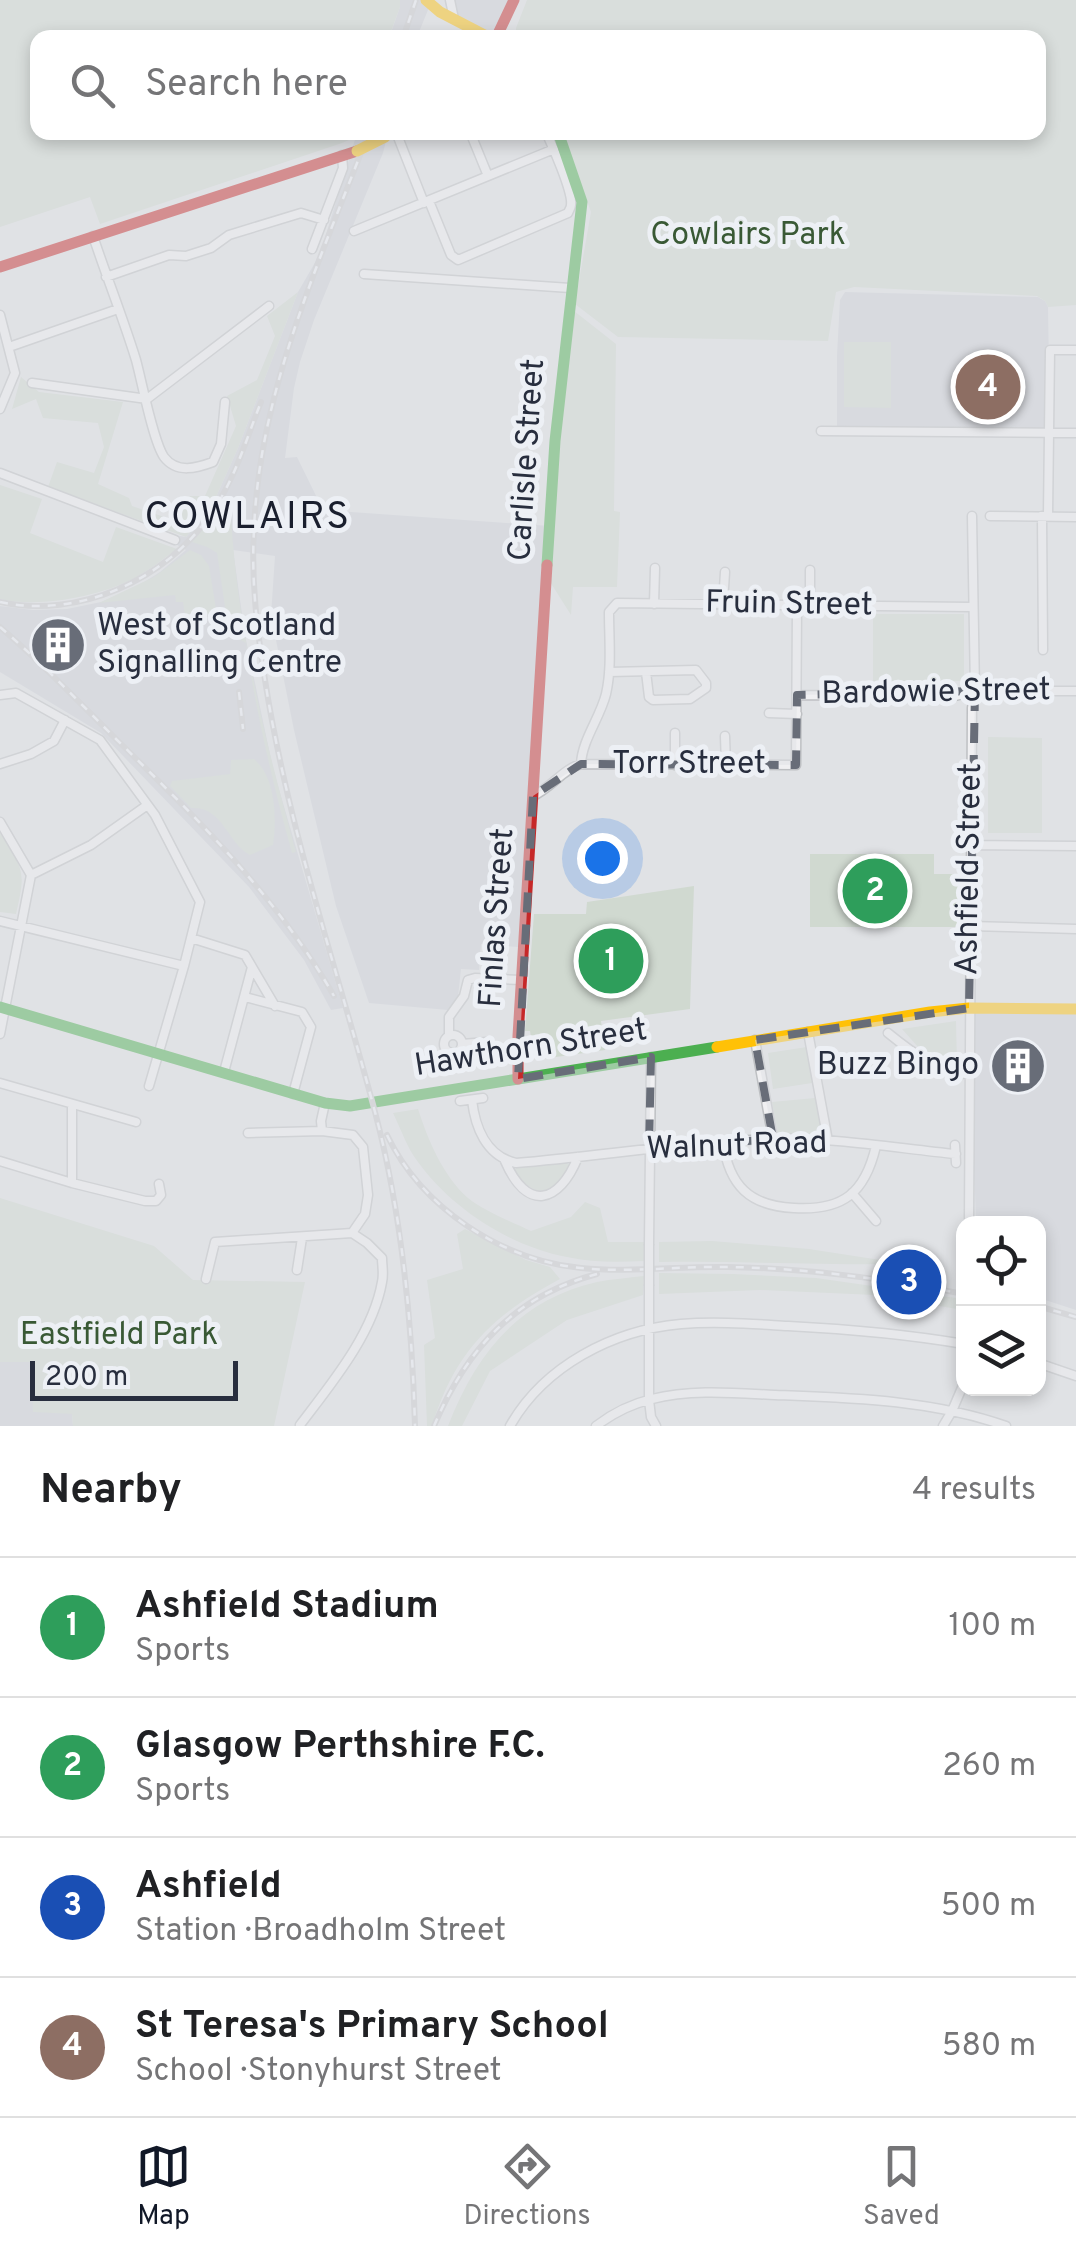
<!DOCTYPE html>
<html lang="en">
<head>
<meta charset="utf-8">
<style>
  body { margin:0; font-family:Overpass,sans-serif; background:#f2f2f2; color:#202124 }
  .controls { position:absolute; right:30px; bottom:30px; display:grid; overflow:hidden; border-radius:20px; box-shadow:0 5px 15px #0003 }
  .controls button { width:90px; height:90px; display:grid; place-items:center; padding:0; border:0; border-bottom:2px solid #e0e0e0; background:#fff; color:#202124; font:50px sans-serif }
  .scale { position:absolute; left:30px; bottom:25px; width:208px; box-sizing:border-box; padding-left:10px; border:5px solid #282e3e; border-top:0; font-size:28px; line-height:35px; white-space:nowrap; color:#282e3e; -webkit-text-stroke:8px #edf0f5; paint-order:stroke }
  .you { position:absolute; left:602px; top:858px; width:35px; height:35px; margin:-25px; border:8px solid #fff; border-radius:50%; background:#1a73e8; box-shadow:0 0 0 15px #1a73e833 }
  .badge { display:grid; place-items:center; width:65px; height:65px; border-radius:50%; background:#111827; color:#fff; font-size:32px; font-weight:700 }
  .pin { position:absolute; translate:-50% -50%; border:5px solid #fff; box-shadow:0 2px 10px #0006 }
  .list { margin:0; padding:0; list-style:none }
  h2 { display:flex; justify-content:space-between; align-items:center; height:130px; margin:0; padding:0 40px; font-size:42px }
  h2 small { font-size:32px; font-weight:400; color:#757577 }
  .list li { display:grid; grid-template-columns:65px 1fr auto; gap:30px; align-items:center; box-sizing:border-box; height:140px; padding:0 40px; border-top:2px solid #e0e0e0 }
  .list b { display:block; font-size:38px; white-space:nowrap }
  .list p { margin:0; font-size:32px; white-space:nowrap; color:#757577 }
  .list em { font-size:32px; font-style:normal; color:#757577 }
  .icon { flex:none; width:55px; height:55px; fill:none; stroke:currentColor; stroke-width:2; stroke-linecap:round; stroke-linejoin:round }
  .map { position:relative; flex:none; width:1076px; height:1426px; overflow:hidden }
  .search { position:absolute; background:#fff; box-shadow:0 5px 15px #0003; left:30px; right:30px; top:30px; height:110px; display:flex; align-items:center; gap:25px; box-sizing:border-box; padding:0 35px; border-radius:20px; color:#757577; font-size:38px }
  .sheet { height:690px; background:#fff }
  nav { display:flex; justify-content:space-around; align-items:center; box-sizing:border-box; height:140px; border-top:2px solid #e0e0e0; background:#fff; font-size:28px; color:#757577 }
  nav a { display:grid; justify-items:center; gap:5px }
  nav .on { color:#111827 }
  .map>svg:first-child { display:block }
  .built { fill:#ced1d8 }
  .green { fill:#d0d9d0 }
  .lines { fill:none; stroke-linecap:round; stroke-linejoin:round }
  .street-casing { stroke:#bec0c3; stroke-width:11 }
  .street { stroke:#f0f0f2; stroke-width:8 }
  .fast { stroke:#4caf50; stroke-width:11 }
  .slow { stroke:#ffc107; stroke-width:11 }
  .jam { stroke:#c62828; stroke-width:11 }
  .rail-casing { stroke:#c9cacd; stroke-width:6 }
  .rail { stroke:#edf0f5; stroke-width:2.5; stroke-dasharray:8; stroke-linecap:butt }
  .street-bridge-casing { stroke:#bec0c3; stroke-width:11; stroke-linecap:butt }
  .street-bridge { stroke:#f0f0f2; stroke-width:8 }
  .slow-bridge { stroke:#ffc107; stroke-width:11 }
  .marked { fill:none; stroke:#686d78; stroke-width:8; stroke-dasharray:20 12; stroke-linejoin:round }
  .labels { text-anchor:middle; dominant-baseline:central; stroke-width:10; stroke-linejoin:round; paint-order:stroke }
  .park-label { font-size:32px; fill:#395935; stroke:#edf0f5 }
  .street-label { font-size:32px; fill:#282e3e; stroke:#edf0f5 }
  .poi-label { font-size:32px; fill:#282e3e; stroke:#edf0f5; text-anchor:start }
  .quarter-label { font-size:38px; letter-spacing:2.5px; fill:#1a1f2e; stroke:#edf0f5 }
</style>
</head>
<body>
<div class="map">
<svg width="1076" height="1426" viewBox="0 0 1076 1426">
  <rect width="100%" height="100%" fill="#e0e2e5"/>
  <!-- built -->
  <path class="built" d="M400,0h32l-15,37 -28,1 11,-31z
    M450,0h64l-18,38 -42,-19z
    M357,133h31l-5,20 -69,167 -14,42 -6,26 -9,70 12,-1 26,53 227,16 -21,326 -11,95 -37,-3 -2,26 -18,-1 -3,28 -10,13 -79,-7 -33,-97 -42,-176 -23,-115 4,-59 -42,-6 12,85 28,134 70,239 -12,2 -27,-50 -55,-73 -148,-154 -101,-61v-66l33,4 34,-1 34,-7 32,-13 27,-17 26,-22 -14,-8 2,-7 12,2 25,-29 27,-60 60,-156 22,-38z
    M845,292l193,5 7,4 3,6 2,126 -213,-2v-76l3,-55z
    M969,1008l107,1v301l-37,-12 -1,-74 -62,-1z
    M0,1362h33l39,52 1,12h-73z"/>
  <!-- green -->
  <path class="green" d="M0,0h400v7l-11,30 -351,1v94l319,1 -1,4 -14,6 -242,81 -10,-27 -90,30z
    M527,0h549v305l-28,2 -3,-6 -8,-5 -183,-9 -18,5 -8,49 -210,-4 -43,-33 16,-92 -28,-79 475,-1v-94l-522,-1v-9z
    M298,292l-60,156 -27,60 -25,29 -138,-50 9,-25 37,11 10,-26 -6,-24 -55,-5 -7,-19 -24,10 9,-32 18,15 84,10 -25,82 31,14 3,8 38,13 12,-23h23l31,-70 -9,-30 30,-16 18,-44 -8,-20z
    M569,307l47,37 -2,167 6,1 -3,75h-44l-2,28 -24,-38z
    M844,342h47v66l-47,-1z
    M0,485l42,14 -12,34 73,29 13,-35 61,22c-15,11 -30,23 -46,31 -35,17 -93,28 -131,19z
    M216,514l15,1c6,114 35,228 65,337l-4,1c-19,-68 -36,-140 -46,-210l-17,-9 -12,-81 -10,-6 -15,-5z
    M190,550l11,5 8,11 9,55h-5l-5,-7 -23,2 -2,-14h-7l-1,-7 -76,8 55,-26z
    M873,614h91v67h-91z
    M988,737l54,1v95h-54z
    M254,759c22,18 23,61 19,86l-23,10c-23,-12 -27,-49 -59,-47l-21,-22 2,-5 58,-7 1,-14z
    M0,833c24,37 26,38 16,81l-16,-2z
    M810,854h124v20h26l1,53h-151z
    M694,886l-4,123 -89,12 4,29 -70,10 -5,-29h-5l9,-117h52l1,-12z
    M956,1021l1,45 -38,-18 -17,-19z
    M807,1047l5,36 -39,6 -5,-36z
    M815,1098l9,39 -46,-2 -6,-33z
    M418,1109c10,31 25,67 50,89 14,12 46,25 63,33l40,-14 14,-15 15,6 8,34h37v19c-26,1 -52,2 -78,-4 -57,-11 -115,-48 -149,-95 -11,-14 -17,-33 -25,-49z
    M565,1162l6,4c-17,35 -35,31 -59,6l4,-4z
    M0,1198l154,48 39,34 112,2 -31,144h-201l-1,-12 -39,-2 -1,-50h-32z
    M465,1229l61,31 24,7 10,12c-67,36 -105,72 -128,147h-5l-3,-81 11,-7 -8,-58 36,-11 -6,-35z
    M712,1241l97,8 97,15c-83,1 -165,-3 -247,-2v-20z
    M659,1273l74,1 83,4 147,21v11l-88,-15 -115,-5 -101,4z
    M644,1276l-1,19 -76,25 -77,51 -28,55h-14c28,-72 70,-126 149,-144 15,-3 31,-4 47,-6z"/>
  <g class="lines">
    <!-- street casing -->
    <g class="street-casing">
      <path id="street" d="M450,0l4,19
        M396,132l28,71
        M470,132l18,44
        M429,201l22,54 7,5 110,-47c1,-3 3,-5 3,-8 2,-13 -19,-60 -25,-73
        M354,231l200,-82
        M93,236c14,42 30,82 43,124 6,22 17,81 28,97 13,17 33,11 49,5l8,-18 4,-42
        M312,249l31,-81 -1,-13
        M364,274l206,14
        M106,277l63,-22 17,1 25,-8 18,-13 72,-22 23,7
        M0,315l15,58 -15,36
        M9,347l109,-38
        M32,383l115,16 122,-93
        M821,431l255,2
        M0,473l175,67
        M990,516l86,1
        M1042,516l1,134
        M1048,516l2,-166h26
        M654,604l1,-36
        M723,604l2,-32
        M810,605v-35
        M609,672l87,-2 10,13v5l-16,11 -37,1 -4,-3 -3,-25
        M0,695l16,-2 84,47 55,75 45,87 -16,64 -35,120
        M797,695l158,1 20,-5h101
        M769,713l28,1
        M725,736l1,29
        M0,764l31,-10 23,-13 11,-21
        M581,764c1,-24 19,-46 25,-70 6,-26 3,-55 3,-82l8,-9 355,4
        M675,765v-32
        M533,796c18,-8 30,-27 48,-32l215,1 1,-160
        M0,822l31,53
        M971,845l105,1
        M31,875l60,-30 55,-39
        M0,921l184,45
        M970,926l106,3
        M191,938l54,17 30,51
        M245,997l57,15 9,15 -18,67
        M808,1032l20,109
        M888,1033c27,22 48,37 82,42
        M0,1034l31,-159
        M444 1044a9 9 0 1 1 18 0a9 9 0 1 1-18 0Z
        M449,1035v-18l15,-21 4,-16 7,-2 46,2
        M755,1040l18,99
        M462,1044l25,-2
        M224,1072l28,-105
        M0,1083l136,39
        M472,1100c3,27 14,56 44,63 85,-7 169,-21 254,-24 62,-2 125,9 186,15
        M460,1101l23,-3
        M72,1104v79
        M322,1131l-1,-10 4,-18
        M723,1142c6,44 27,64 71,66 49,3 71,-15 82,-62
        M955,1145l1,18
        M0,1161l72,22 73,18h11l5,-6 -2,-11
        M505,1161c22,51 54,43 73,-4
        M852,1193l24,28
        M969,1224l3,-516 3,-17 -3,-175
        M649,1244l2,-187
        M297,1270l5,-32
        M206,1279l9,-37 137,-9 13,-19 3,-19 -5,-48 -10,-12 -31,-4 -74,2
        M649,1286v114l2,17 5,9
        M1038,1363l38,13
        M300,1425c31,-41 73,-91 82,-143 2,-8 0,-17 0,-24l-15,-15 -15,-10
        M510,1426c34,-60 103,-96 171,-102 36,-3 72,0 107,2 59,3 117,8 176,18
        M596,1426c17,-13 35,-22 56,-27 40,-10 82,-6 123,-4 78,3 157,5 231,31
        M943,1426l9,-15 12,-28"/>
    </g>
    <!-- street -->
    <use href="#street" class="street"/>
    <!-- fast -->
    <path class="fast" d="M547,565l8,-124 27,-239 -24,-70
      M0,1007l325,96 25,3 367,-59"/>
    <!-- slow -->
    <path class="slow" d="M426,0l14,12 50,26
      M717,1047l213,-35 39,-4 107,1"/>
    <!-- jam -->
    <path class="jam" d="M496,38l18,-38
      M0,267l357,-116
      M518,1079v-43l29,-471"/>
    <!-- rail casing -->
    <g class="rail-casing">
      <path id="rail" d="M403,38l13,-38
        M369,132c-49,129 -110,259 -115,398 -3,50 3,100 11,150 23,148 72,288 110,432 27,102 37,208 40,314
        M0,602c78,17 166,-22 210,-87 24,-33 36,-75 51,-113
        M0,627c41,35 78,74 116,112 80,78 162,159 218,257
        M239,692l4,37
        M387,1135c35,73 114,125 194,133 48,5 98,-2 146,-1 79,1 159,12 237,27
        M1038,1306l38,11
        M434,1426c33,-78 81,-130 163,-152"/>
    </g>
    <!-- rail -->
    <use href="#rail" class="rail"/>
    <!-- street-bridge casing -->
    <g class="street-bridge-casing">
      <path id="street-bridge" d="M649,1244v42"/>
    </g>
    <!-- street-bridge -->
    <use href="#street-bridge" class="street-bridge"/>
    <!-- slow-bridge -->
    <path class="slow-bridge" d="M357,151l28,-14"/>
  </g>
  <!-- marked area -->
  <path d="M0 0H1076V1426H0ZM975,691l-6,317 -214,32 18,99 -124,10 2,-92 -133,22 15,-283 48,-32 215,1 1,-70z" fill="#e0e2e5" fill-opacity=".55" fill-rule="evenodd"/>
  <path class="marked" d="M975,691l-6,317 -214,32 18,99 -124,10 2,-92 -133,22 15,-283 48,-32 215,1 1,-70z"/>
  <!-- icons -->
  <defs>
    <g id="building-disc" transform="scale(2.875)"><circle r="9.5" fill="#686d78" stroke="#edf0f5"/><path d="M-4-6H4V6H1V3H-1V6H-4ZM-2.5-4.3h1.7v1.8h-1.7ZM.8-4.3h1.7v1.8H.8ZM-2.5-1h1.7V.8h-1.7ZM.8-1h1.7V.8H.8Z" fill="#fff"/></g>
  </defs>
  <g fill-rule="evenodd">
    <use href="#building-disc" x="58" y="645"/>
    <use href="#building-disc" x="1018" y="1066"/>
  </g>
  <g class="labels">
    <!-- park labels -->
    <g class="park-label">
      <text x="748" y="236">Cowlairs Park</text>
      <text x="119" y="1336">Eastfield Park</text>
    </g>
    <!-- street labels -->
    <g class="street-label">
      <text transform="translate(528 460) rotate(-86)">Carlisle Street</text>
      <text transform="translate(789 605) rotate(1)">Fruin Street</text>
      <text transform="translate(936 693) rotate(-1)">Bardowie Street</text>
      <text x="689" y="765">Torr Street</text>
      <text transform="translate(970 869) rotate(-89)">Ashfield Street</text>
      <text transform="translate(498 918) rotate(-86)">Finlas Street</text>
      <text transform="translate(531 1049) rotate(-9)">Hawthorn Street</text>
      <text transform="translate(737 1147) rotate(-2)">Walnut Road</text>
    </g>
    <!-- poi labels -->
    <g class="poi-label">
      <text x="97" y="627">West of Scotland<tspan x="97" dy="37">Signalling Centre</tspan></text>
      <text x="979" y="1066" text-anchor="end">Buzz Bingo</text>
    </g>
    <!-- quarter labels -->
    <g class="quarter-label">
      <text x="248" y="518">COWLAIRS</text>
    </g>
  </g>
</svg>
<div class="controls">
<button><svg class="icon" aria-label="locate" viewBox="0 0 24 24"><circle cx="12" cy="12" r="6"/><path d="M12 2v4M12 18v4M2 12h4M18 12h4"/></svg></button>
<button><svg class="icon" aria-label="layers" viewBox="0 0 24 24"><path d="M12 4l9 5-9 5-9-5zM3 14l9 5 9-5"/></svg></button>
</div>
<div class="scale">200 m</div>
<div class="you"></div>
<div class="pin badge" style="left:611px;top:961px;background:#2e9e5b">1</div>
<div class="pin badge" style="left:875px;top:891px;background:#2e9e5b">2</div>
<div class="pin badge" style="left:909px;top:1282px;background:#1a4fb4">3</div>
<div class="pin badge" style="left:988px;top:387px;background:#8d6e63">4</div>
<div class="search"><svg class="icon" aria-label="search" viewBox="0 0 24 24"><circle cx="10" cy="10" r="6"/><path d="M15 15l6 6"/></svg>Search here</div>
</div>
<section class="sheet">
<h2>Nearby<small>4 results</small></h2>
<ul class="list">
<li><span class="badge" style="background:#2e9e5b">1</span><div><b>Ashfield Stadium</b><p>Sports</p></div><em>100 m</em></li>
<li><span class="badge" style="background:#2e9e5b">2</span><div><b>Glasgow Perthshire F.C.</b><p>Sports</p></div><em>260 m</em></li>
<li><span class="badge" style="background:#1a4fb4">3</span><div><b>Ashfield</b><p>Station · Broadholm Street</p></div><em>500 m</em></li>
<li><span class="badge" style="background:#8d6e63">4</span><div><b>St Teresa's Primary School</b><p>School · Stonyhurst Street</p></div><em>580 m</em></li>
</ul>
</section>
<nav>
<a class="on"><svg class="icon" aria-label="map" viewBox="0 0 24 24"><path d="M3 6l6-2 6 2 6-2v14l-6 2-6-2-6 2zM9 4v14M15 6v14"/></svg>Map</a>
<a><svg class="icon" aria-label="directions" viewBox="0 0 24 24"><path d="M12 3l9 9-9 9-9-9zM9 14v-3h6M13 9l2 2-2 2"/></svg>Directions</a>
<a><svg class="icon" aria-label="saved" viewBox="0 0 24 24"><path d="M7 4h10v16l-5-4-5 4z"/></svg>Saved</a>
</nav>
</body>
</html>
